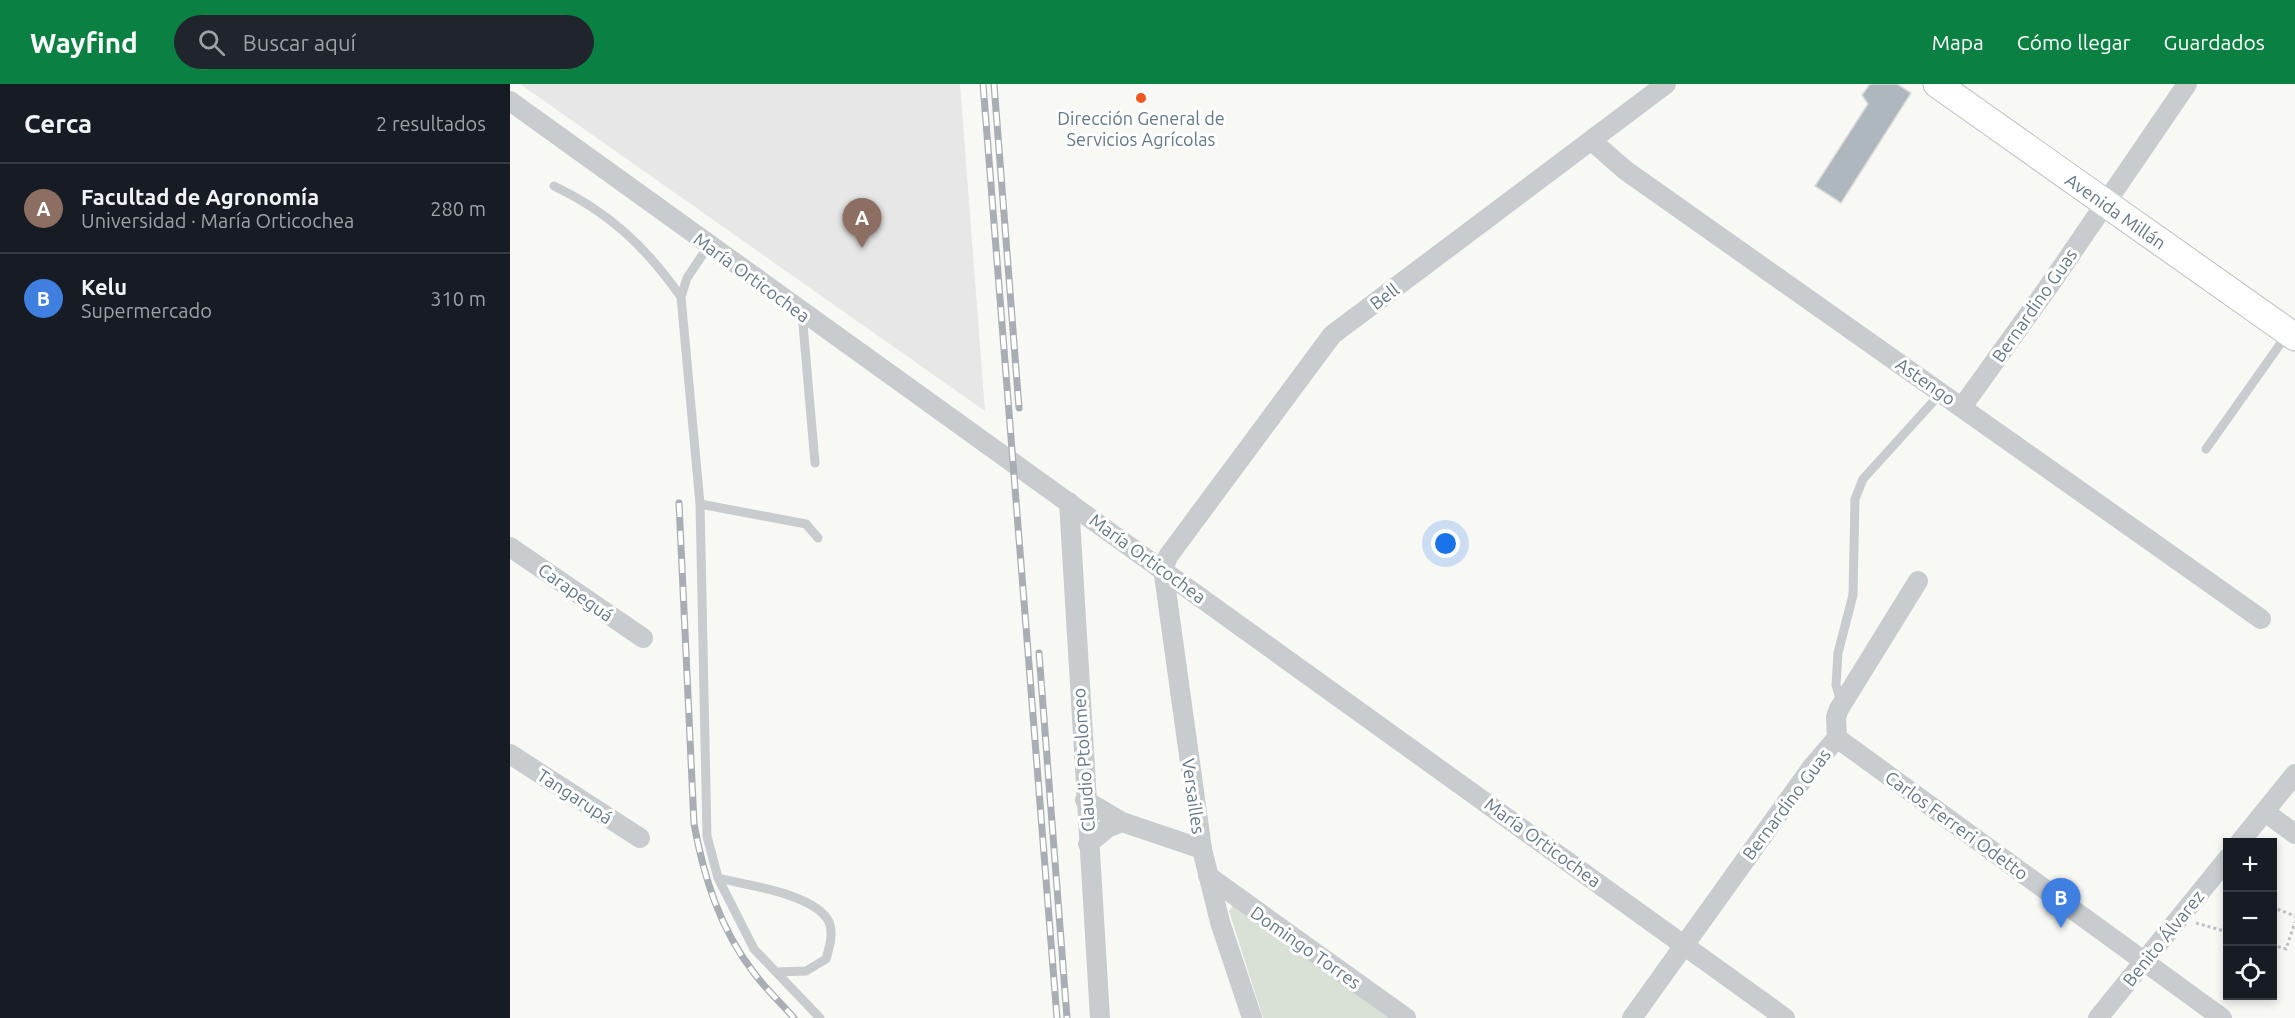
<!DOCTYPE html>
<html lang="es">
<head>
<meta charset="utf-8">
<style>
  body { margin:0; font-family:Ubuntu,sans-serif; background:#20242c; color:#f1f3f6 }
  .controls { position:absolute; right:18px; bottom:18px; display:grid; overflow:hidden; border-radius:0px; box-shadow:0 3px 9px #0003 }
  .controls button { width:54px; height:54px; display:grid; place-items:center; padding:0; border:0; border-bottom:2px solid #363941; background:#171b24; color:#f1f3f6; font:30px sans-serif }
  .you { position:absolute; left:936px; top:460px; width:21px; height:21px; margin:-15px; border:4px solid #fff; border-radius:50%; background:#1a73e8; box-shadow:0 0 0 9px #1a73e833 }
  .badge { display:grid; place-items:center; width:39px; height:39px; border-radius:50%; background:#0b8043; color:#fff; font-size:20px; font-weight:700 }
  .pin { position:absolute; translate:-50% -50px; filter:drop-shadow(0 2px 3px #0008) }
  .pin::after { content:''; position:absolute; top:32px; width:21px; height:18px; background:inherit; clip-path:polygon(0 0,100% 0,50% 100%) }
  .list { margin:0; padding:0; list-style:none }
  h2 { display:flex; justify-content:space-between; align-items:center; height:78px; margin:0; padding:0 24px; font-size:26px }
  h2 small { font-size:20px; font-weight:400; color:#9ea1a6 }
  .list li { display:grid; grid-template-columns:39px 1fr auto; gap:18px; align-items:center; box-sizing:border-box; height:90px; padding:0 24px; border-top:2px solid #363941 }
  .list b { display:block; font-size:22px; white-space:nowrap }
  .list p { margin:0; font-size:20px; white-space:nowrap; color:#9ea1a6 }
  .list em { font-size:20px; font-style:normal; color:#9ea1a6 }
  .icon { flex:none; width:33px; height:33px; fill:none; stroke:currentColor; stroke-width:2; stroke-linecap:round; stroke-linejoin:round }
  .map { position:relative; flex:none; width:1785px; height:934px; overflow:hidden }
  header { display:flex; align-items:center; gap:36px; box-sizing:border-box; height:84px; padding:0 30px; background:#0b8043; color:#fff }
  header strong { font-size:28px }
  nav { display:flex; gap:33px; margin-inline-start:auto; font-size:21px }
  .search { width:420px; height:54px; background:#20242c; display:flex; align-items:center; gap:15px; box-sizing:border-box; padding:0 21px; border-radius:33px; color:#9ea1a6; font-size:22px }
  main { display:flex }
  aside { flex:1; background:#171b24 }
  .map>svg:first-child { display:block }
  .built { fill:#e6e7e6 }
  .green { fill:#d9e1d6 }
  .building { fill:#aeb7bd; stroke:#dadad8; stroke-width:1.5 }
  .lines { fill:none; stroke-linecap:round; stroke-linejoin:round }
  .secondary-casing { stroke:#babfc4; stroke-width:29 }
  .path { stroke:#bfc2c4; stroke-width:3; stroke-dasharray:3 3; stroke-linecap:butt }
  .lane { stroke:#c8cccf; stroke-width:9 }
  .street { stroke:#c8cccf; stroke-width:20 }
  .secondary { stroke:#fff; stroke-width:27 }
  .rail-casing { stroke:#a8aeb4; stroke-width:7 }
  .rail { stroke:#fff; stroke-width:4.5; stroke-dasharray:14; stroke-linecap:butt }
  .poi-dot { fill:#f0551d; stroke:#fff; stroke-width:2 }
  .labels { text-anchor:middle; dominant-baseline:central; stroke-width:6; stroke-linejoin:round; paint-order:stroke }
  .poi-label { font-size:18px; fill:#657889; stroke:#fff }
  .street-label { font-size:18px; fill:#657889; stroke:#fff }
</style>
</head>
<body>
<header>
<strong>Wayfind</strong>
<div class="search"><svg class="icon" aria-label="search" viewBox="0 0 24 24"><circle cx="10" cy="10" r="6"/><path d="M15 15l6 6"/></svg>Buscar aquí</div>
<nav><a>Mapa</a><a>Cómo llegar</a><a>Guardados</a></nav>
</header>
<main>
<aside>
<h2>Cerca<small>2 resultados</small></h2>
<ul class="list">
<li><span class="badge" style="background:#8d6e63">A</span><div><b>Facultad de Agronomía</b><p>Universidad · María Orticochea</p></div><em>280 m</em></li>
<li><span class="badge" style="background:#3f7fe0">B</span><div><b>Kelu</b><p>Supermercado</p></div><em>310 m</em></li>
</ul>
</aside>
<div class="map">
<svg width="1785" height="934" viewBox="0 0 1785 934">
  <rect width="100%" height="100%" fill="#f8f8f5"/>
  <!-- built -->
  <path class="built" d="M10,0h440l25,327z"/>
  <!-- green -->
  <path class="green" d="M724,820l156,114h-127l-34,-107z"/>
  <!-- building -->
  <path class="building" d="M1360,0h27l14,9 -70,110 -26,-17 53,-82 -6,-9z"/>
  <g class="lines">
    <!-- secondary casing -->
    <g class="secondary-casing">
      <path id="secondary" d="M1427,0l358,253"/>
    </g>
    <!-- path -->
    <path class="path" d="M1762,823l23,9
      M1686,839l32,9
      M1762,861l14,4 9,-27"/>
    <!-- lane -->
    <path class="lane" d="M44,102c55,26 92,61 127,111
      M199,161l-22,33 -6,19 19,207 7,332 11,42 36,71 66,69
      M292,229l13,150
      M1696,365l82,-116
      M190,420l106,20 12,14
      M1331,618l-5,-17 2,-32 15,-58 2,-96 8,-20 78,-86
      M208,794c28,7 98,16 111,44 5,11 0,26 -3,37l-20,12 -30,1"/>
    <!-- street -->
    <path class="street" d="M0,17l1275,917
      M1082,57l33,29 636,449
      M1452,323l87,-121 138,-202
      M559,418l31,516
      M0,463l133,91
      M1327,654l385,280
      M0,670l130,84
      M575,716l37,22 80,27
      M1755,728l30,22
      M1730,758l55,-68
      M578,760l19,-16 15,-6
      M698,792l198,142
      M742,934l-32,-96 -18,-73 -39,-281 6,-13 163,-220 334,-251
      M1122,934l180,-251 25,-29 -1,-21 3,-8 79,-128
      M1588,934l130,-160"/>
    <!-- secondary -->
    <use href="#secondary" class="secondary"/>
    <!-- rail casing -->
    <g class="rail-casing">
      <path id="rail" d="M473,0l74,934
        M484,0l25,324
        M169,419l15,321c10,54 26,105 60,149 12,16 27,30 40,45
        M529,569l28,365"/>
    </g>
    <!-- rail -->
    <use href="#rail" class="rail"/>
  </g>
  <!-- markers -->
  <circle class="poi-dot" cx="631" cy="14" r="6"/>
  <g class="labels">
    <!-- poi labels -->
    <g class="poi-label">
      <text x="631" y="34">Dirección General de<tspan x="631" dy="21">Servicios Agrícolas</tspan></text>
    </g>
    <!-- street labels -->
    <g class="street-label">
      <text transform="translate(1606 127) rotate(35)">Avenida Millán</text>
      <text transform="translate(242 193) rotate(36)">María Orticochea</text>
      <text transform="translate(874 212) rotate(-37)">Bell</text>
      <text transform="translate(1524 221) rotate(-55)">Bernardino Guas</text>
      <text transform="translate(1416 297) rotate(35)">Astengo</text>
      <text transform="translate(638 474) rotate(36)">María Orticochea</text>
      <text transform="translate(66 508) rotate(35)">Carapeguá</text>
      <text transform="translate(573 676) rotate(-94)">Claudio Ptolomeo</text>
      <text transform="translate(65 712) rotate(33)">Tangarupá</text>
      <text transform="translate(684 712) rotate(82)">Versailles</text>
      <text transform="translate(1276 720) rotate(-53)">Bernardino Guas</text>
      <text transform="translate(1447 741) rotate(36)">Carlos Ferreri Odetto</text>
      <text transform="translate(1033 758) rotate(36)">María Orticochea</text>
      <text transform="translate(1653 854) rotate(-51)">Benito Álvarez</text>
      <text transform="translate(796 863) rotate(35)">Domingo Torres</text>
    </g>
  </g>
</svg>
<div class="controls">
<button>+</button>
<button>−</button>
<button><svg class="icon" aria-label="locate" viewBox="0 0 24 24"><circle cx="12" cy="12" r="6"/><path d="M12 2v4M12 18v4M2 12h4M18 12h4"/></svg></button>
</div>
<div class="you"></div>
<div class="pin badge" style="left:352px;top:164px;background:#8d6e63">A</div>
<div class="pin badge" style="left:1551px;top:844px;background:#3f7fe0">B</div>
</div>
</main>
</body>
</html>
